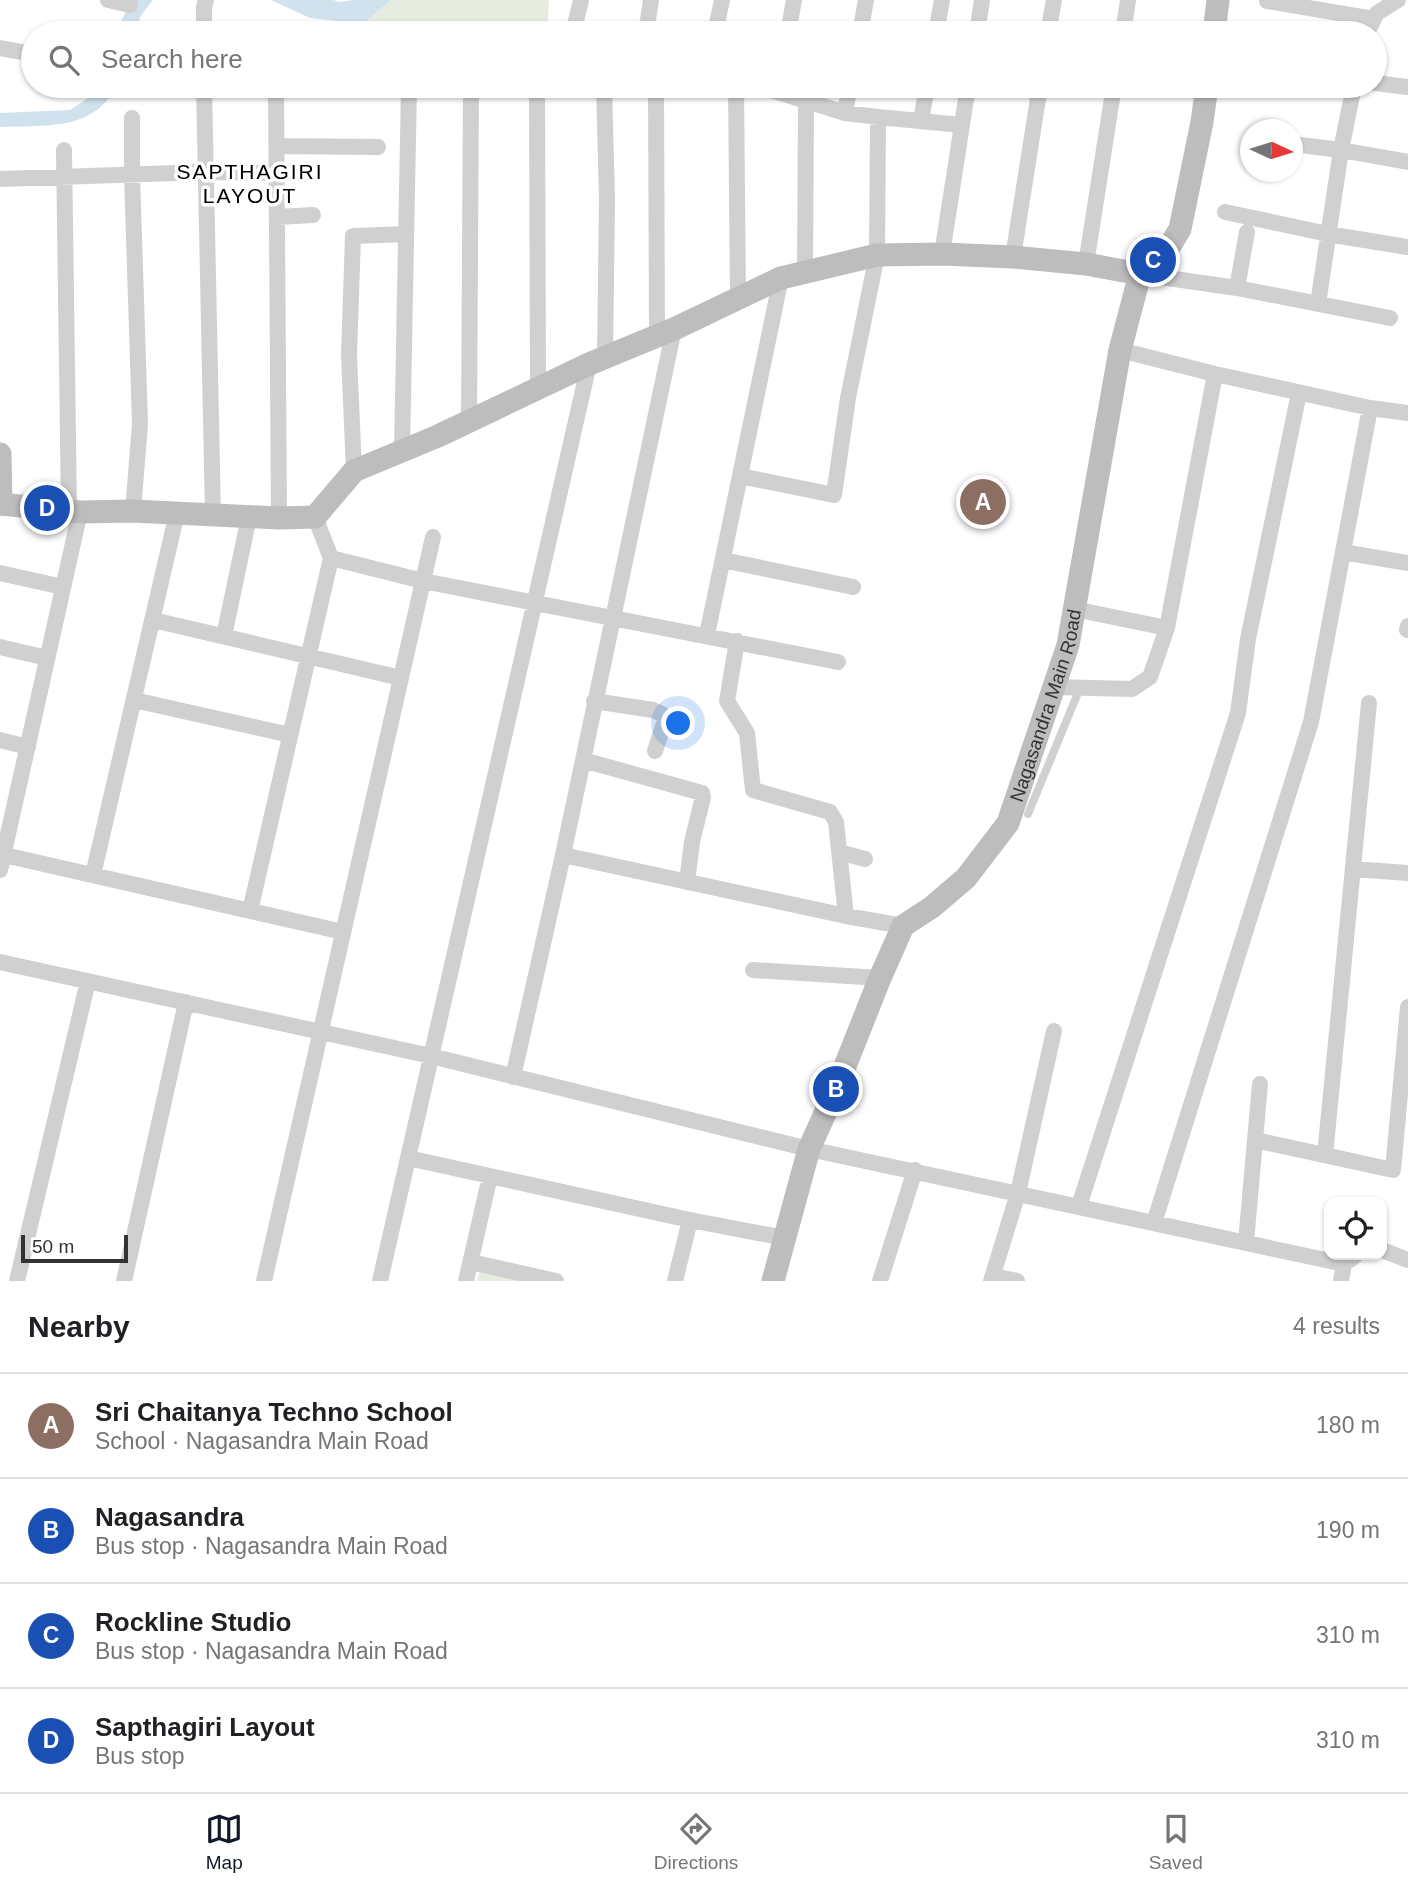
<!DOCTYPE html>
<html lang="en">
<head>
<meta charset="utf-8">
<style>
  body { margin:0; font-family:Arial,sans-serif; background:#f6f6f6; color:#202124 }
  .controls { position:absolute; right:21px; bottom:21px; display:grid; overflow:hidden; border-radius:14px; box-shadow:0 2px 5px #0004 }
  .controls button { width:63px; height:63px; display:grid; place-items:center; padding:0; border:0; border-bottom:2px solid #e0e0e0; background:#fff; color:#202124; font:35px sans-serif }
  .compass { position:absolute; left:1240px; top:119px; width:63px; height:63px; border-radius:50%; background:#fff; box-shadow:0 2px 5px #0004; rotate:94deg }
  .scale { position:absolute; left:21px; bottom:18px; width:107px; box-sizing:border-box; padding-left:7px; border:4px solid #333; border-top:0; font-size:19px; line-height:24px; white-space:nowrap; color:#333; -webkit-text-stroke:5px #fff; paint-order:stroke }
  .you { position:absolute; left:679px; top:724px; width:24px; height:24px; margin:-18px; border:5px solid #fff; border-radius:50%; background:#1a73e8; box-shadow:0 0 0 10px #1a73e833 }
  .badge { display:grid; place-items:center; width:46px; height:46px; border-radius:50%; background:#111827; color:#fff; font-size:23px; font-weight:700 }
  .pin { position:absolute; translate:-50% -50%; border:4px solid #fff; box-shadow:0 2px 7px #0006 }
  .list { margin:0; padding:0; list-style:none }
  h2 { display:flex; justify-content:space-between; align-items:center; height:91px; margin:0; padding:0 28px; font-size:30px }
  h2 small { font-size:23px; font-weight:400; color:#757577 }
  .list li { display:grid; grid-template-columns:46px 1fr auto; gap:21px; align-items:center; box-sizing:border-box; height:105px; padding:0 28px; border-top:2px solid #e0e0e0 }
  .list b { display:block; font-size:26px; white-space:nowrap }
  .list p { margin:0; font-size:23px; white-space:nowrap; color:#757577 }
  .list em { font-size:23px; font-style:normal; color:#757577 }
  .icon { flex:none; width:38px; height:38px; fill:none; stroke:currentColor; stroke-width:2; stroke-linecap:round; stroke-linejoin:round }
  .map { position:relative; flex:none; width:1408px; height:1281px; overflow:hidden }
  .search { position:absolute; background:#fff; box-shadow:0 2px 5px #0004; left:21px; right:21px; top:21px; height:77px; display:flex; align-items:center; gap:18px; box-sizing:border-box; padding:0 24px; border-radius:38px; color:#757577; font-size:26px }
  .sheet { height:511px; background:#fff }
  nav { display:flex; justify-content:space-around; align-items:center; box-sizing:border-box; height:98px; border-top:2px solid #e0e0e0; background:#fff; font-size:19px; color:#757577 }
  nav a { display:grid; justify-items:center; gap:4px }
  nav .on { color:#111827 }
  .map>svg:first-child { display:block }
  .green { fill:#e6ecdf }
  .water { fill:#cfe2ee }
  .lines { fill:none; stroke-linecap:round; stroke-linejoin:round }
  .lane { stroke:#d0d0d0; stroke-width:8 }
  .street { stroke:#d0d0d0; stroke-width:16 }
  .secondary { stroke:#bdbdbd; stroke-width:23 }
  .labels { text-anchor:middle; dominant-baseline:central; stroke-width:7; stroke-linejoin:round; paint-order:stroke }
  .street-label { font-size:19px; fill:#333; stroke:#fff }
  .neighbourhood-label { font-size:21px; letter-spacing:2px; fill:#000; stroke:#fff }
</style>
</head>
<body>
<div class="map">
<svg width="1408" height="1281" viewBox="0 0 1408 1281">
  <rect width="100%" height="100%" fill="#fff"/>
  <!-- green -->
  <path class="green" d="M391,0h158l-2,33h-161l-23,-9z
    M480,1270l49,11h-52z"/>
  <!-- water -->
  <path class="water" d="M132,0h21l-12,15 -6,18h-17l4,-14z
    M271,0h62l7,2 12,-2h39l-28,24 -53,-6z
    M97,86h19c-22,46 -73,39 -116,41v-14l70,-3 23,-15z"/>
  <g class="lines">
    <!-- lane -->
    <path class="lane" d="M1028,814l52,-126"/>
    <!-- street -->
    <path class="street" d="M108,0l22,5
      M581,0l-7,29 15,4
      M1267,1l107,18
      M204,33v-26l2,-7
      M347,33v-4
      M646,33l5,-33
      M715,33l7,-33
      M788,33l6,-33
      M860,33l6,-33
      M936,33l6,-33
      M977,33l5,-33
      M1048,33l6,-33
      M1123,33l5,-33
      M1367,33l10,-20 21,-13
      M0,48l33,6
      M1375,83l32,4
      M204,86l9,429
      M276,86l3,432
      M537,86l1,302
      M604,86l3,113 -2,159
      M656,86l1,250
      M736,86l2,212
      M845,113l5,-27
      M878,117l84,8
      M132,118v57l8,249 -7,87
      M921,121l6,-35
      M1292,144l49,6 67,12
      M277,146l101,1
      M64,150l5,361
      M0,179l205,-7 71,1
      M1225,212l103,22 79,13
      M277,217l36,-2
      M942,254l26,-168
      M1013,257l27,-171
      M1086,264l28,-178
      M805,272l1,-171
      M1140,274l97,14 153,30
      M1237,288l10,-56
      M1318,304l23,-154 13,-64
      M1120,350l95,24 155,34 38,5
      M469,421l2,-335
      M402,449l7,-363
      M354,471l-5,-116 4,-119 53,-2
      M740,476l94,19 14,-97 29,-143 1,-138 -33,-4 -87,-27
      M1343,552l65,11
      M331,558l92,23 415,81
      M723,560l130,27
      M0,573l63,14
      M1074,609l93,19
      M153,620l248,58
      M1407,630l1,-4
      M707,635l74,-357
      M224,636l25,-119
      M737,641l-10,60 20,32 6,57 77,22 6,10 10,94
      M0,647l47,11
      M1054,687l78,2 18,-12 17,-49 48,-254
      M134,700l156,35
      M594,701l59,9 9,4 3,6 -10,31
      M0,740l28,7
      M583,760l119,33 1,4 -11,45 -5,40
      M839,852l26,7
      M0,854l343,78
      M563,855l283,61 57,10
      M1353,869l55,4
      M0,870l80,-358
      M93,875l84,-362
      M250,911l81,-353 -16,-41
      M0,962l431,94 378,93 535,115
      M753,970l127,8
      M513,1077l50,-222 111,-526
      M1255,1140l138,30 15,-163
      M1325,1155l44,-452
      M408,1158l282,62 95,18
      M1079,1206l159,-493 10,-74 51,-246
      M1154,1223l157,-501 59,-314
      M1246,1242l14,-158
      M1382,1250l26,10
      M471,1262l85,19
      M993,1276l24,5
      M17,1281l71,-300
      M124,1281l62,-279
      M264,1281l169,-744
      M380,1281l209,-917
      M466,1281l24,-105
      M675,1281l15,-61
      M880,1281l35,-111
      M991,1281l27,-88 36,-162
      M1341,1281l3,-17 12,-9"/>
    <!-- secondary -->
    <g class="secondary">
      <path d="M1214,33l4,-33"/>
      <path d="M0,454l1,50"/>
      <path d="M0,504l80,8 53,-1 146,7 36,-1 39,-46 84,-35 151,-72 85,-35 107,-51 96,-23 65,-1 71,3 73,7 54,10"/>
      <path id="s1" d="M773,1281l36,-132 27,-60 44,-111 23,-52 29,-19 34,-29 42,-55 60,-178 52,-295 20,-76 13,-14 12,-6 15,-25 22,-107 5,-36"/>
    </g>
  </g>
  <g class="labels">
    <!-- street labels -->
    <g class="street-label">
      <text stroke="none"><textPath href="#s1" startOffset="651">Nagasandra Main Road</textPath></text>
    </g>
    <!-- neighbourhood labels -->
    <g class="neighbourhood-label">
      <text x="250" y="171">SAPTHAGIRI<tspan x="250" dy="24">LAYOUT</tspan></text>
    </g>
  </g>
</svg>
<div class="controls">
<button><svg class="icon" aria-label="locate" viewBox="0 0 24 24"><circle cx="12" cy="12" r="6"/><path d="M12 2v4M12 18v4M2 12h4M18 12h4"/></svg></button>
</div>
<svg class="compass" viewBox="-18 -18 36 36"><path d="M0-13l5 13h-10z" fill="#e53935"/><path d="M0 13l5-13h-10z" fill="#757577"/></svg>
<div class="scale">50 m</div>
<div class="you"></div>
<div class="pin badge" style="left:983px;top:502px;background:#8d6e63">A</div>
<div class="pin badge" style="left:836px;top:1089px;background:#1a4fb4">B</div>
<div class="pin badge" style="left:1153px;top:260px;background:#1a4fb4">C</div>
<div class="pin badge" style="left:47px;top:508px;background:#1a4fb4">D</div>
<div class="search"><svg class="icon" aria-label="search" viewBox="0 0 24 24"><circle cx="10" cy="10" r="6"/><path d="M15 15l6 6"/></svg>Search here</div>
</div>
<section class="sheet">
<h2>Nearby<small>4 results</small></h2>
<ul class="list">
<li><span class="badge" style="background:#8d6e63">A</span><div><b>Sri Chaitanya Techno School</b><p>School · Nagasandra Main Road</p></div><em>180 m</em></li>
<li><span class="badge" style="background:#1a4fb4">B</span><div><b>Nagasandra</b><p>Bus stop · Nagasandra Main Road</p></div><em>190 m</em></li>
<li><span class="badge" style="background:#1a4fb4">C</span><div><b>Rockline Studio</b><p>Bus stop · Nagasandra Main Road</p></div><em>310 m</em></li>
<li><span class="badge" style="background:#1a4fb4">D</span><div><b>Sapthagiri Layout</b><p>Bus stop</p></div><em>310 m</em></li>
</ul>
</section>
<nav>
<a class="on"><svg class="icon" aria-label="map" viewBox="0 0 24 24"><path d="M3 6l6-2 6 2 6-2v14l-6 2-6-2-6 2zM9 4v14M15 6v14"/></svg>Map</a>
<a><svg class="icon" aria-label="directions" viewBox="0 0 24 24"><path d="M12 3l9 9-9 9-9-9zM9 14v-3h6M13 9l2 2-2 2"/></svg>Directions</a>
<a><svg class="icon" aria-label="saved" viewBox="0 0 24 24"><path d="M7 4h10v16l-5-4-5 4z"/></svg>Saved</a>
</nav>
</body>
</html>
